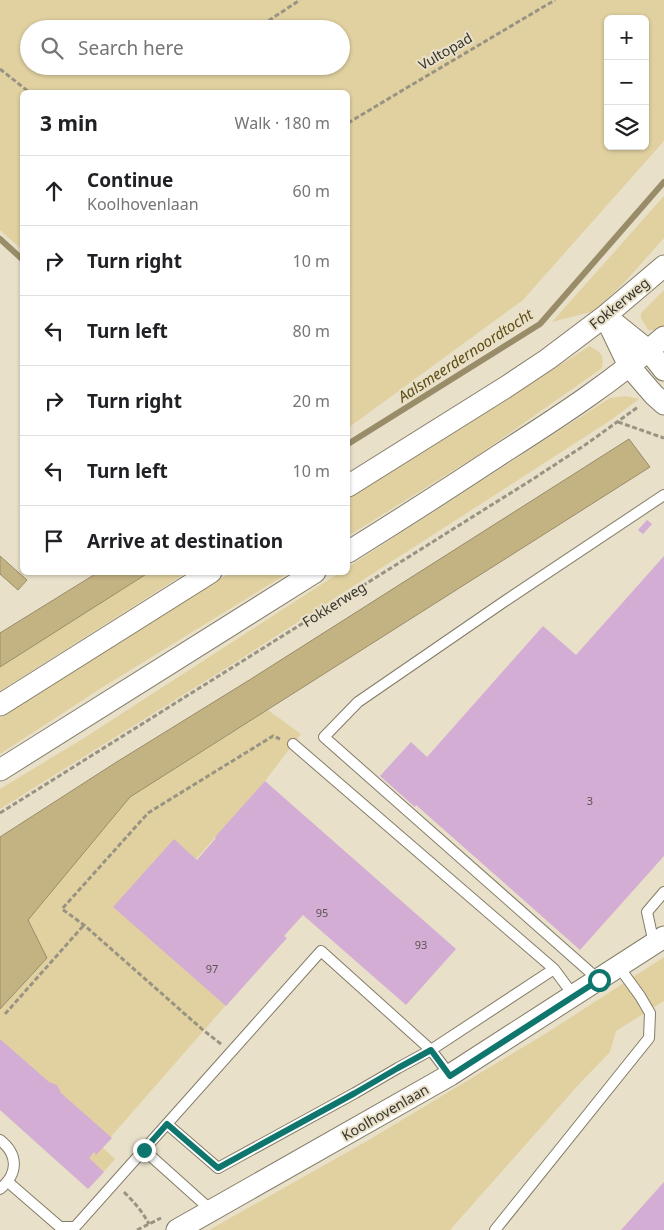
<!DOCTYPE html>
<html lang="en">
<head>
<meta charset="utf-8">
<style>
  body { margin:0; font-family:"Noto Sans",sans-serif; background:#f6f6f6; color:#202124 }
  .controls { position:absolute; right:15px; top:15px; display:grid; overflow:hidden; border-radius:8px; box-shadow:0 1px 4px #0004 }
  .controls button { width:45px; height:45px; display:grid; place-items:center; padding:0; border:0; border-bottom:1px solid #e0e0e0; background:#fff; color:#202124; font:25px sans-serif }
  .stop { position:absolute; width:15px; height:15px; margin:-11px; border:4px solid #0f766e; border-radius:50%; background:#fff }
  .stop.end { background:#0f766e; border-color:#fff; box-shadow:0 1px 5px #0008 }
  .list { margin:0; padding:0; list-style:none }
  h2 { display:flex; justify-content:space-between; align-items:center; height:65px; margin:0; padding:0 20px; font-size:21px }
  h2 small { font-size:16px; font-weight:400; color:#757577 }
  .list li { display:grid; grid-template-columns:32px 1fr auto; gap:15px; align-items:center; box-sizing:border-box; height:70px; padding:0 20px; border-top:1px solid #e0e0e0 }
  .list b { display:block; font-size:19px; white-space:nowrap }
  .list p { margin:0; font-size:16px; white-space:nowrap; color:#757577 }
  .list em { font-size:16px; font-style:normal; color:#757577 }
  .icon { flex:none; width:28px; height:28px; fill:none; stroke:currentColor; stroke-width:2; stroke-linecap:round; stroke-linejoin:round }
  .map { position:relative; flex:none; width:664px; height:1230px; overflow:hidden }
  .search { position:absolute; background:#fff; box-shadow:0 1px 4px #0004; left:20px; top:20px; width:330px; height:55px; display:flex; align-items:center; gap:12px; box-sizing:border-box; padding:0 18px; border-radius:28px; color:#757577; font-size:19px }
  .panel { position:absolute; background:#fff; box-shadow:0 1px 4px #0004; left:20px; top:90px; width:330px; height:485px; border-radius:8px }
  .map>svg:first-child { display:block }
  .green { fill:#e1d1a1; fill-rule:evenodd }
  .water { fill:#c3b282; stroke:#998c68 }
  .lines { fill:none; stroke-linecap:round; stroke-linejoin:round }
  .stream { stroke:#998c68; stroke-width:6 }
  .building { fill:#d3add3 }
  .service-casing { stroke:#837c67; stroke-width:12 }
  .minor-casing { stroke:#837c67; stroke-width:23 }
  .path { stroke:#999382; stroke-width:3; stroke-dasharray:5 2.5; stroke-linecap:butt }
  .service { stroke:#fff; stroke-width:10 }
  .minor { stroke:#fff; stroke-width:21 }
  .route { stroke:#0f766e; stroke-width:6 }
  .labels { text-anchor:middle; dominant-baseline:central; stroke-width:4; stroke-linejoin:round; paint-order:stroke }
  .number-label { font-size:11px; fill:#5e5255 }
  .street-label { font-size:14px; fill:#37342b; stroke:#e8e0c9 }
  .water-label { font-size:15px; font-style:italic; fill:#5f4e13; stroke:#e8e0c9 }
</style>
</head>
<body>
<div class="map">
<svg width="664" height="1230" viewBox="0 0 664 1230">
  <rect width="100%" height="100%" fill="#e8e0c9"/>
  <!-- green -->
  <path class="green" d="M0,0h664v141l-141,159 -175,128v-336h-326v158l-22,-20zM608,19h37v127h-37zM29,29h312v37h-312z
    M664,196v42l-41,46 -29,27 -42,11z
    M664,290v37l-4,4 -12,-1 -7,-12v-5z
    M590,346c12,8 14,8 12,22l-122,86 -132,82v-37z
    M626,396l13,3 -28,21 -372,240 -239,149v-20l84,-51 255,-165 9,-1v-5l262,-169z
    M231,572l57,1 -185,114 -103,67v-36z
    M148,573h38l-186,118v-24z
    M268,710l33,24 -36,47 -69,78 -22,-19 52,165 -124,142 13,12 -23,26 -87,-75 -5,1v-102l47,-51 -19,-38 102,-123z
    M664,957v44l-48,30 -6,21 -29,30 -131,148h-241l158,-89 178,-107z"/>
  <!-- water -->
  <path class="water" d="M629,439l21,28 -520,330 -102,123 19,38 -47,51v-172l115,-74 136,-84z
    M0,556l27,24 -9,10 -18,-16z
    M97,573h51l-148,94v-34z"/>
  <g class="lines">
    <!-- stream -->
    <path class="stream" d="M0,239l22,20
      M348,444l192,-120 124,-142"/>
  </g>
  <!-- building -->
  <path class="building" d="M647,520l5,4 -9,10 -5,-4z
    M664,556v300l-84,94 -164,-145 -1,2 -35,-31 31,-34 16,15 116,-131 33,29z
    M265,781l191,168 -50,56 -103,-90 -19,21 3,2 -61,68 -113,-99 61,-68 23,21 19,-22 -1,-1z
    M0,1039l49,43 8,3 4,8 51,45 -16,17 -2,-3 -5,6 15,14 -16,17 -88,-79z
    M664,1182v48h-43z"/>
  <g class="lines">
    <!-- service casing -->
    <g class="service-casing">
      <path id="service" d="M293,744l261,225 20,27
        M654,944l-7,-32 17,-20
        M599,980l-275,-243 34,-35 147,-101 159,-106
        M167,1124l51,44 137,-75 43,-25 33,-18 123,-81
        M0,1140c19,15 18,34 0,49
        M144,1150l68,61
        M8,1182l52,45h15l246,-276 110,99 19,25
        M495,1230l154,-192 1,-25 -10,-17 -21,-29"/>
    </g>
    <!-- minor casing -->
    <g class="minor-casing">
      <path id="minor" d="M605,316l24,50 25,29 10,9
        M609,319l40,32 15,19
        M348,486l158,-99 42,-28 57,-43 59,-50
        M348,552c53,-33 106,-67 159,-102 55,-35 108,-70 157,-113
        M0,705l211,-133
        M0,770l315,-198
        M177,1230l273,-155 214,-138"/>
    </g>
    <!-- path -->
    <path class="path" d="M256,29l44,-29
      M0,69l29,23
      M183,71l8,-5
      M348,123l55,-33 152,-90
      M618,422l46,16
      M0,813l533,-334 52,-34 53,-38
      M5,1014l79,-89
      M221,1044l-18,-14 -119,-105 -22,-16 86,-96 125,-77 7,3
      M124,1192c10,10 18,19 25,32
      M137,1230l24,-12"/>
    <!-- service -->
    <use href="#service" class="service"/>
    <!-- minor -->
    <use href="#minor" class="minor"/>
  </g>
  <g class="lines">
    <!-- route -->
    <path class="route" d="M144,1150l23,-26 51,44 137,-75 43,-25 33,-18 19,26 149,-96"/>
  </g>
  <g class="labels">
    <!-- number labels -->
    <g class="number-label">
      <text x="590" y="800">3</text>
      <text x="322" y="912">95</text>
      <text x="421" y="944">93</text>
      <text x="212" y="968">97</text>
    </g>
    <!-- street labels -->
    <g class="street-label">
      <text transform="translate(445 51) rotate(-30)">Vultopad</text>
      <text transform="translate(619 303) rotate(-39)">Fokkerweg</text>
      <text transform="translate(334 604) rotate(-32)">Fokkerweg</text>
      <text transform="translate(385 1112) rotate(-30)">Koolhovenlaan</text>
    </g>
    <!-- water labels -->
    <g class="water-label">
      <text transform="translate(465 355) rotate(-33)">Aalsmeerdernoordtocht</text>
    </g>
  </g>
</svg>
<div class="controls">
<button>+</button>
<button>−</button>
<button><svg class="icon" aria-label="layers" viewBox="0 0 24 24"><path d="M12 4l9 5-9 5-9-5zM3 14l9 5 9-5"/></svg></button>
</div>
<div class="stop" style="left:599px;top:980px"></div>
<div class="stop end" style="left:144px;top:1150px"></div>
<div class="search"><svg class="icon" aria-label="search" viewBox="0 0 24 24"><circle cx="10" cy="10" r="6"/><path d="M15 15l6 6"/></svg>Search here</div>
<section class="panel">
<h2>3 min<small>Walk · 180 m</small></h2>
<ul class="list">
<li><svg class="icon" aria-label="ahead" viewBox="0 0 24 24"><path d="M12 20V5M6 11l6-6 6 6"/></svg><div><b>Continue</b><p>Koolhovenlaan</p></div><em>60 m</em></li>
<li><svg class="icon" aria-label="right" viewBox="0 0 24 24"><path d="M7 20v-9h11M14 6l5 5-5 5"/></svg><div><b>Turn right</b></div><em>10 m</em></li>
<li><svg class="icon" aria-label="left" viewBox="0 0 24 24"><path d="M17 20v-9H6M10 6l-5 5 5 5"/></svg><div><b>Turn left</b></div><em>80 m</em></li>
<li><svg class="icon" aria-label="right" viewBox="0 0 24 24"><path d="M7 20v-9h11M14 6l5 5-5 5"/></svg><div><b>Turn right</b></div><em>20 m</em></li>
<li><svg class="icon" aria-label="left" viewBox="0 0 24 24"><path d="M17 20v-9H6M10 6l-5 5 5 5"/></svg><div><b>Turn left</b></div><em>10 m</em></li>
<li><svg class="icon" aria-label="arrive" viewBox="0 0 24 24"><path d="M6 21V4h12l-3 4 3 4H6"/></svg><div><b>Arrive at destination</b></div></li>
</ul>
</section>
</div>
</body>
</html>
